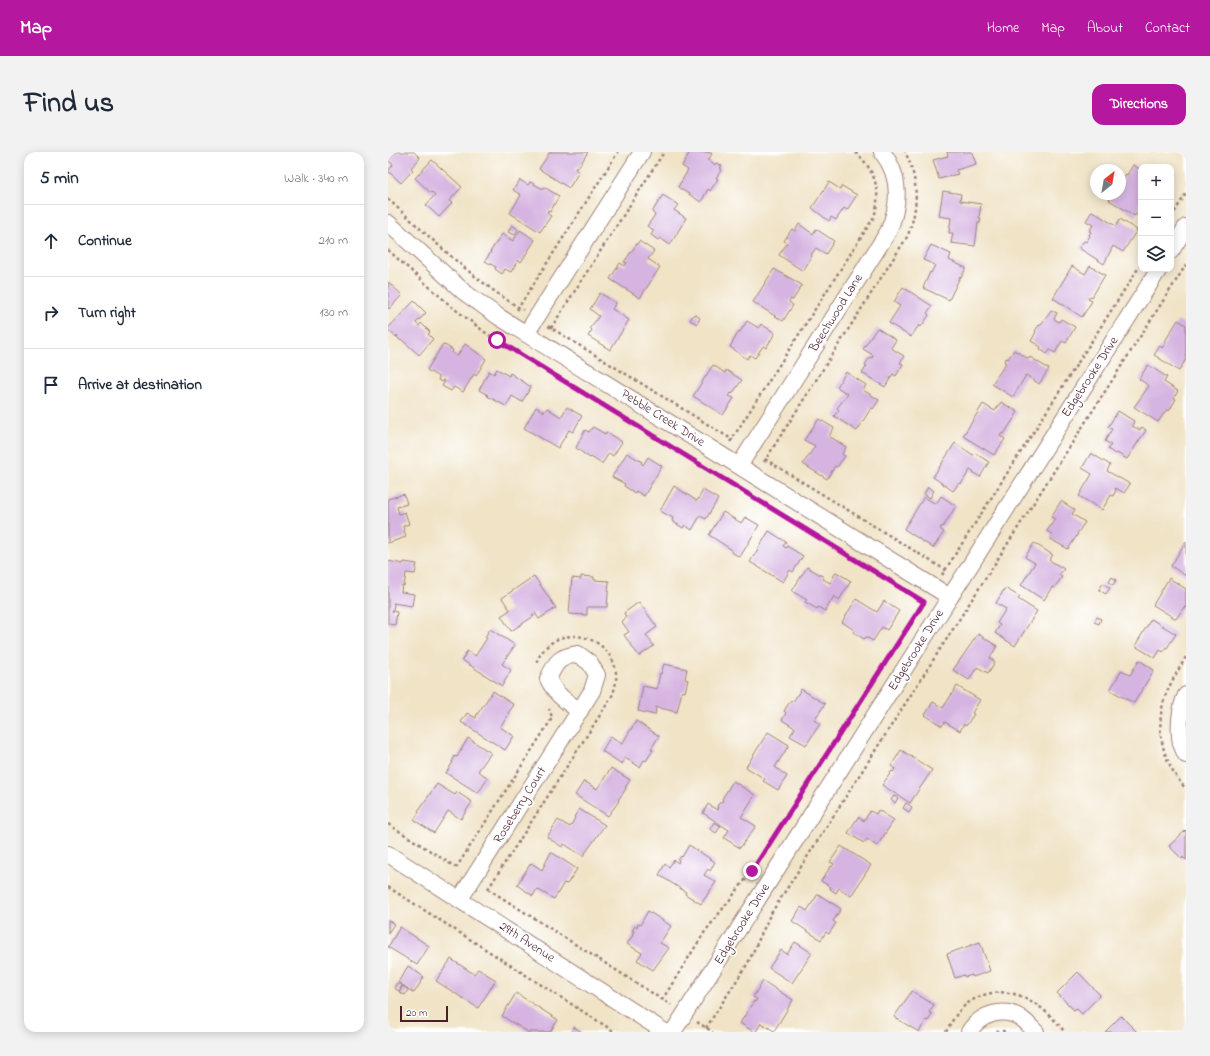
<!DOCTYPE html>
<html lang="en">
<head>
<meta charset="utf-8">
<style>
  body { margin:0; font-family:"Indie Flower",sans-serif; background:#f2f2f3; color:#1f2937 }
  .controls { position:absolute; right:12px; top:12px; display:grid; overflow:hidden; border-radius:8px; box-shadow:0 2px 10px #0003 }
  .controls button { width:36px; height:36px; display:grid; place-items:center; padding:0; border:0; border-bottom:1px solid #e0e1e3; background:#fff; color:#1f2937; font:20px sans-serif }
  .compass { position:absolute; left:702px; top:12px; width:36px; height:36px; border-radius:50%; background:#fff; box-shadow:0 2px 10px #0003; rotate:31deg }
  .scale { position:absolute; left:12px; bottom:10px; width:48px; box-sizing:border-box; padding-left:4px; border:2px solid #4a1f2b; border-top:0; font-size:11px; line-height:14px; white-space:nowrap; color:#4a1f2b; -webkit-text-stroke:3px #fff; paint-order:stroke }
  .stop { position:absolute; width:12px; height:12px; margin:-9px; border:3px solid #b5179e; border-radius:50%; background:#fff }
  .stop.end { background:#b5179e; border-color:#fff; box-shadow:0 1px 4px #0008 }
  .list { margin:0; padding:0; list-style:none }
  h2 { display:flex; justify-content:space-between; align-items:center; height:52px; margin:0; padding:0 16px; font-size:17px }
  h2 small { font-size:13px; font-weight:400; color:#747a83 }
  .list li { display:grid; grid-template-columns:26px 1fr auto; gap:12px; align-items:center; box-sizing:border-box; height:72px; padding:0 16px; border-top:1px solid #e0e1e3 }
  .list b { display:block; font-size:15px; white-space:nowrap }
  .list em { font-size:13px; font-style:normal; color:#747a83 }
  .icon { flex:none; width:22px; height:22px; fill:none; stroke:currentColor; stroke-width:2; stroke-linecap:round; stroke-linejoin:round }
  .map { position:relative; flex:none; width:798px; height:880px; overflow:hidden; border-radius:12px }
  header { display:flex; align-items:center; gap:24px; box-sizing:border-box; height:56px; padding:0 20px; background:#b5179e; color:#fff }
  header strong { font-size:19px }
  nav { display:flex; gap:22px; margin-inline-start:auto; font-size:14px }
  .intro { display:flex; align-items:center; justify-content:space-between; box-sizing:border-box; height:96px; padding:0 24px }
  h1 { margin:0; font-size:28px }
  .button { padding:10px 18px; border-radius:12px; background:#b5179e; color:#fff; font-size:14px; font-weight:700 }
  main { display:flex; gap:24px; padding:0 24px }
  aside { flex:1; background:#fff; border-radius:12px; box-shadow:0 2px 10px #0003 }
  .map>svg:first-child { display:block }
  .building { fill:#d5b4e1 }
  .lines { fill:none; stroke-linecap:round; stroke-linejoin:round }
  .minor-casing { stroke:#9d8178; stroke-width:18 }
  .path { stroke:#9d8178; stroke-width:2.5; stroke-dasharray:3 3; stroke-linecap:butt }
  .minor { stroke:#fff; stroke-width:16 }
  .route { stroke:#b5179e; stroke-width:5 }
  .labels { text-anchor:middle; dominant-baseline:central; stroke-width:3.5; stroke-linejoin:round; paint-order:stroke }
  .street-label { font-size:13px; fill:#4a1f2b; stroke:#fff }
</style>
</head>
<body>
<header>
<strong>Map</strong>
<nav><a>Home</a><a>Map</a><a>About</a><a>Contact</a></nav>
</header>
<div class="intro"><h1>Find us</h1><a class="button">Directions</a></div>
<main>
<aside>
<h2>5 min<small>Walk · 340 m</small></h2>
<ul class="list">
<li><svg class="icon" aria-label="ahead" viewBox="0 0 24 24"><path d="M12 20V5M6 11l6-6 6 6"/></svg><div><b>Continue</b></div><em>210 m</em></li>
<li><svg class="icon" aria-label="right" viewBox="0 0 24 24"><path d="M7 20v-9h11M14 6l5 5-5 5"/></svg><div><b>Turn right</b></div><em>130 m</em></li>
<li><svg class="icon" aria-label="arrive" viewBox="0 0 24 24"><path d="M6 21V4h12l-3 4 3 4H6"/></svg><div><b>Arrive at destination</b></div></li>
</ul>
</aside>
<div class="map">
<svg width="798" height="880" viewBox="0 0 798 880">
  <rect width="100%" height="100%" fill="#fff"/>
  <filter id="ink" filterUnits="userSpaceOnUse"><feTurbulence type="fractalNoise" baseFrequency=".025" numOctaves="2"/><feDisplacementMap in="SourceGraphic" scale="8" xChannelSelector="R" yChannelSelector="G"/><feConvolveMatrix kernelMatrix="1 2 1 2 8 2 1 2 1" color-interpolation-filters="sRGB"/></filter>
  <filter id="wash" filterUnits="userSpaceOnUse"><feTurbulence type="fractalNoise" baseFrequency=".012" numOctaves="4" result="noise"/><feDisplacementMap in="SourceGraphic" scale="16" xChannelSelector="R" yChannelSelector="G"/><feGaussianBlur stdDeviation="0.9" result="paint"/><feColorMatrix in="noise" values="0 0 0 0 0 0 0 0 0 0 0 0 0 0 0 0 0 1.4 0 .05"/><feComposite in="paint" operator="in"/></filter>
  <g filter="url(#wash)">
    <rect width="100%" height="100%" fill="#f0e3c6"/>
    <g id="blocks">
      <!-- building -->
      <path class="building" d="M0,0h26l6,6 -9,10 2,2 -12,13 -13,-12 5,-6 -4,-4 -1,1z
        M162,0h38l-10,16 -1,-2 -2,3 4,3 -10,16 -30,-19z
        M302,0h18l4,2 -4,6 6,5 2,-2 6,3 -2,2 2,1 -6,9 2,1 -8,12 -2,-2 -7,13 -23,-15 10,-17 -6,-4z
        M559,0h25l4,12 -20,6 2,4 -19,5 -6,-19 15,-4z
        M44,8l30,27 -13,14 3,2 -13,14 -13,-12 9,-10 -3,-3 -1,1 -16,-15z
        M745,13l8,5v33l-2,2 2,1 -6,10 -26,-16 4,-6h7v-8l4,-6 -2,-1 4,-5 1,1z
        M132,28l8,5 2,-3 13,7 1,-2 15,9 -9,16 -2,-2 -1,3 4,3 -11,16 -30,-19 11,-18 -8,-5z
        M441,30l11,7 2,-3 15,9 -10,15 -3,-2 -8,12 -5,-3 -2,4 -17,-13z
        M555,39l18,3 -1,7 21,3 -2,14h2l-1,5h-2l-3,23 -24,-3 2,-10h-4l2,-15 -12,-2z
        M275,43l15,10 -4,5 12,8 -16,27 -10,-7 -2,2 -7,-5 3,-5 -7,-4 8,-11 -3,-3z
        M704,59l24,15 4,-7 17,11 -14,22 -10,-6 -9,18 -25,-16 5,-7 2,1 4,-6 -1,-1 2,-3 -2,-1 4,-6 -7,-4z
        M411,72l14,10 3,-5 18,12 -8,13 -10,-6 -5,7 1,1 -9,15 -24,-16 8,-12 -3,-2 8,-12 3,2z
        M124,73l6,4 -3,6 -7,-3z
        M132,78l15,10 -14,22 -3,-2 -7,12 -6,-3 -3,5 -7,-5 1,-2 -11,-6 6,-9h-1l12,-18 11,7z
        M251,89l15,10 -6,8 12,8 -20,31 -30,-19 10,-16 5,3 2,-3 -3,-1z
        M543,93l20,9 -2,6 17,8 -5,10 -1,-1 -11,23 -26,-12 7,-16 1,1 4,-8 -12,-5z
        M684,114l13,8 5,-8 15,9 -13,22 -2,-1 -2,3 4,2 -10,16 -29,-19z
        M386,117l28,16 -9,15 -2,-1 -2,3 4,3 -10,16 -30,-19z
        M0,130l14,13 -13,14 -1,-1z
        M515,135l29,19 -5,7 2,2 -8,12 -2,-2 -8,12 -22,-14 11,-17 -6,-4z
        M212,141l16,10 -4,6 17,11 -19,30 -22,-14 4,-6 -2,-2 9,-12 -9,-7z
        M26,149l12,12 -10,10 3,3 2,-3 9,9 -2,2 5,5 -14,16 -17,-15 -1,1 -4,-4 1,-1 -1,-1 -1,2 -8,-7v-2z
        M663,158l6,3 -3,6 5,3 2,-3 14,8 -9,16 -4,-2 -7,12 -5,-3 -3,4 -7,-5 1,-2 -10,-6 5,-9 -1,-1 4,-6 1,1z
        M306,162l6,4 -3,6 -7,-4z
        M790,168l8,5v34l-7,12 -25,-16 6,-9 2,2 4,-6 -1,-1z
        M359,169l12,7 2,-4 14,9 -9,15 -3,-2 -8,12 -5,-3 -3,4 -17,-12 9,-16 1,1z
        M489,176l19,12 -5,8 13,8 -4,7 3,1 -7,12 -3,-2 -8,13 -23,-14 5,-7 -2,-1 5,-8 2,1 1,-3 -10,-6z
        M55,192l10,6 -1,3 5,3 8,-12 21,15 -10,17 -2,-2 -11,18 -9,-5 -3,4 -9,-5 3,-5 -2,-1 -1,2 -4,-2 1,-3 -12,-7z
        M626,198l15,9 1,-2 19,12 -10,15 -13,-9 -13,22 -21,-13 14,-21 -2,-1 2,-4 2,1z
        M325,213l12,8 1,-3 16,10 -10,14 -1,-1 -2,3 5,2 -11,17 -30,-19z
        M760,213l19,12 -3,5 14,9 -4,7 2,1 -7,12 -2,-2 -9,13 -24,-15 15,-21 -10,-7z
        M109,217l12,7 1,-3 21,14 -9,15 -10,-6 -6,10 -19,-10 1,-1 -9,-5 10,-19 5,3z
        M458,220l20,13 -3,5 16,10 -6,9 -2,-1 -14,23 -23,-15 5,-6 -2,-2 11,-14 -11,-7z
        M613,250l17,10 -14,22 -2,-1 -2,3 5,3 -11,16 -31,-19 20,-32 12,7z
        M148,255l8,5 3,-4 14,9 6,-10 15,9 -9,16 -4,-2 -11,18 -34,-20z
        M730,259l16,10 -2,5 8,4 2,-3 4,3 -19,29 -10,-6 -2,1 -7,-5 3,-4 -6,-4 7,-12 -4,-2z
        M431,267l15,9 -5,8 17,11 -4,7 3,2 -8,11 -2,-1 -8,13 -24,-15 12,-18 -11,-6z
        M205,275l12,7 1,-2 16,10 -9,14 -4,-3 -7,11 -11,-7 -1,1 -14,-10 9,-18 4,2z
        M567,291l18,12 2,-2 14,9 -9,15 -10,-7 -9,14 -2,-1 -6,8 -20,-14z
        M239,301l15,9 -1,1 2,2 5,-8 14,9 -18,30 -8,-5 -1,2 -11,-7 1,-2 -13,-7z
        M703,301l19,12 -3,6 23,13 -6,9 -8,-5 -1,1 1,1 -3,6 -2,-1 -9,15 -23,-14 13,-22 -10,-6z
        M286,334l23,15 6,-11 15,9 -12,20 -6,-3 -8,14 -7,-5 -2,3 -11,-7 1,-3 -13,-7z
        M540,335l6,4 -4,7 -6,-4z
        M16,342l3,10 -10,3 2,7 6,-2 4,12 -6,2 3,11 -18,6v-44z
        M553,344l15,10 -13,21 -1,-1 -2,3 4,3 -11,16 -29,-19 20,-32 12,7z
        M673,349l14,9 -3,4 13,8 -8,12h1l-10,15 -18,-10 3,-4 -6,-4 8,-12 -4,-2z
        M335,360l18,11 4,-6 14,8 -19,32 -9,-5 1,-2 -23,-15z
        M381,379l17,11 -3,4 3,2 1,-2 16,10 -10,16 -3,-2 -7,12 -33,-20z
        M798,389v35l-15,-10z
        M646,391l19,12 -4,5 15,9 -5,6 3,2 -8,11 -2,-1 -8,13 -23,-15 14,-22 -10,-6z
        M0,409l15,3 1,-2 13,2 -2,10 -9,-1 -2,13 -2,-1 -1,7 13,2 -2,12 -19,-3 1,1 -1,6 -1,1 5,1 -2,13 -7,-1z
        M419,415l17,10 -1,2 7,4 6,-11 15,9 -12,19 -5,-4 -9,15 -7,-4 -1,2 -12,-7 2,-2 -15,-9z
        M146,424l22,32 -17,11 -4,-6 -3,2 2,1 -23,15 -10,-15 9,-6 -8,-12z
        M193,424l13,1v3l15,1 -2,26h-20v8l-18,-1 3,-36 9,1z
        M724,425l4,3 -3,5 -4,-3z
        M781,426l17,11v19l-2,-1 -8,12 -23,-14z
        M715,431l7,5 -4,6 -7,-4z
        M617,436l15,9 -2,2 19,12 -22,35 -20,-13 5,-8 -3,-2 9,-14 -10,-6z
        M468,447l21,13 7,-11 15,10 -12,19 -5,-3 -9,14 -7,-4 -2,2 -11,-7 1,-2 -12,-8z
        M251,450l18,25 -11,8 8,11 -15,10 -15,-21 5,-3 -7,-10 4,-5 -2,-4z
        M709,465l4,2 -2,5 -5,-2z
        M763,467l25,15 -9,14 -1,-1 -3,5 -3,-2 -5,8 -20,-12z
        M102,477l25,16 -13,19 9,6 -9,16 -40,-26 5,-9 9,5v-1l11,-17 -2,-1z
        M590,482l19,12 -7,12 5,4 -7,11 -11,-6 -8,13 -16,-10z
        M751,508l15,10 -20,33 -24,-13 12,-20 8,5z
        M276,512l23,5 -2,10 3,1 -3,12 -3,-1 -5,21 -21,-5 -1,8 -17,-4 5,-25 14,3 3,-16 1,1z
        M569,534l23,14 -8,13 2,1 -8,12 -2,-2 -4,7 -15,-9 -3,4 -17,-11 8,-13 10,6z
        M413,537l24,15 -11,16 6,4 -14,21 -16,-9 5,-8 -13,-8 4,-7 -2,-2 7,-11 2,2z
        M105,539l21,14 -6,8 1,1 -9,13 14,9 -9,14 -44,-28 6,-9 9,5 1,-2h-1z
        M248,569l23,15 -8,13 2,1 -7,11 -2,-1 -4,7 -15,-9 -3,6 -20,-13 9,-15 11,8z
        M380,580l21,13 -14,22 12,9 -9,14 -15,-9 2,-2 -19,-12z
        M80,586l23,15 -13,18 10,7 -10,15 -32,-20 7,-11h-1l3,-6 2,1z
        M513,598l31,20 -22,33 -28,-18 10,-14 1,1 2,-3 -4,-3z
        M223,616l19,12 -5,8 1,1 -8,11 1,1 -11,15 -33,-21 9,-14 13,8z
        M345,629l22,14 -14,22 15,9 -16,22 -16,-10 5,-8 -26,-17 5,-9 9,6 1,-3 -1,-1 4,-5 1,1 1,-2 -1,-1z
        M49,632l18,11 2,-3 15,10 -11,17 -13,-8 -14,22 -20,-13 5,-8 -1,-1z
        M506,644l4,2 -3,5 -4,-3z
        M518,651l6,4 -3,5 -6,-4z
        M191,657l26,16 -22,31 -19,-12 -2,3 -15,-10 11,-17 12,7 5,-9 -1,-1z
        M490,658l16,10 -17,26 -10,-7 -3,4 -16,-10 10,-16 6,4 6,-10 6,3z
        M326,670l7,4 -5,7 -6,-4z
        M798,678v30l-3,-3 -1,2 -13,-13z
        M301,693l26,17 -5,9 -2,-2 -4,6 12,7 -15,22 -16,-10 1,-2 -27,-17 6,-11 4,3 5,-7 4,3 1,-2 -1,-1 3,-4 1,1z
        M453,694l30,19 -20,31 -12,-8 -3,5 -6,-4 1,-2 -10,-6 10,-15 1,1 2,-3 -4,-2z
        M163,700l26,17 -10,15 -3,-1 -10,16 -17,-10 -4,7 -16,-11 14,-22 11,7z
        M430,742l23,15 -8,12 3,2 -7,11 -3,-2 -5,8 -29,-19 9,-14 6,4z
        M260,759l23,15 -11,17 9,5 -16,22 -16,-10 5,-7 -15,-9 6,-9h-1l2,-4h-2l3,-5 2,1 1,-3 2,1z
        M0,768l6,4 -6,9z
        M12,775l29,19 -12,19 -29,-18z
        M407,790l17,11 -20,30 -23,-15 12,-18 6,4z
        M592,790l10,29 -17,6 -1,-2 -7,2 -1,-2 -9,3 -8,-24z
        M63,807l23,15 4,-5 18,11 -18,28 -42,-27z
        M20,814l16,11 -10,16 -16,-11z
        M690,820l22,23 -18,19 -6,-6 -2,2 -17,-17z
        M375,829l30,19 -19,31 -13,-8 -5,9h-2l-14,-9 14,-22 1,1 2,-3 -4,-2z
        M9,831l5,3 -3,5 -5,-3z
        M15,834l5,4 -3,5 -6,-3z
        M524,839l22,14 -5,7 3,2 -4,7 -2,-1 -7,12 -25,-15z
        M128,841l42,27 -8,12h-22l-26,-16z
        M733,864l16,16h-32z
        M186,875l8,5h-11z"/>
    </g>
  </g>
  <g filter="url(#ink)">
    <use href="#blocks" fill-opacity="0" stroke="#9d8178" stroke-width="1"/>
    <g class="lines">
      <!-- minor casing -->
      <g class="minor-casing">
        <path id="minor" d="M0,71l76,69 35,25 451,280
          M783,99l15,-24
          M138,182l116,-182
          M351,314l149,-234c12,-27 13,-56 -6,-80
          M798,543c-6,12 -8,35 -5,48 1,4 3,8 5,12
          M0,702l277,178
          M72,747l132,-208 5,-16 -7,-12 -12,-9c-20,3 -22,8 -30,25 9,17 16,21 32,32
          M285,880l486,-763
          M581,880c11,-18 35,-26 53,-13 5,3 9,9 14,13"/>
      </g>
      <!-- path -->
      <path class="path" d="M0,47c43,39 85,81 135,111
        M783,65l15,-23
        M0,98l64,57 34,26 439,269
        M129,158l101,-158
        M160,174l185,114
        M163,176l113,-176
        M342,290l144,-225c8,-25 1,-48 -19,-65
        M377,307l182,112
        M376,310l143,-225c12,-28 12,-58 -2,-85
        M554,423l199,-311
        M798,505c-7,12 -14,23 -19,35 -14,34 -5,70 19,97
        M0,672l69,44
        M68,716l95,-148 1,-3 -3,-8
        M0,735l227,145
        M100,737l123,-191c26,-54 -53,-89 -75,-35
        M100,737l183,116
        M274,848l42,-67 48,-62 173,-269
        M309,870l16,10
        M318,876l42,-65 22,-48 416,-650
        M558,880c4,-8 9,-16 15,-23 20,-20 50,-22 73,-6 12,7 22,19 31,29
        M608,880l7,-1 5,1"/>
      <!-- minor -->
      <use href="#minor" class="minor"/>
    </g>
  </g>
  <g class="lines" filter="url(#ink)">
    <!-- route -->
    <path class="route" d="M109,188l427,262 -172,269"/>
  </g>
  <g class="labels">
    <!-- street labels -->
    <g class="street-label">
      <text transform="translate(448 161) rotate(-58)">Beechwood Lane</text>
      <text transform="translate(702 225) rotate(-57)">Edgebrooke Drive</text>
      <text transform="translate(275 266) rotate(32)">Pebble Creek Drive</text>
      <text transform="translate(528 498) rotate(-58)">Edgebrooke Drive</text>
      <text transform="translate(132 653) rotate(-58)">Roseberry Court</text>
      <text transform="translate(354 772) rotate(-58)">Edgebrooke Drive</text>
      <text transform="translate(139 790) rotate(33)">29th Avenue</text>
    </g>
  </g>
</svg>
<div class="controls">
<button>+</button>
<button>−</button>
<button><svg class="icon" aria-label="layers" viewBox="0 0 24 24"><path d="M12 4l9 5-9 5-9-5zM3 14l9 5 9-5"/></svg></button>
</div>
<svg class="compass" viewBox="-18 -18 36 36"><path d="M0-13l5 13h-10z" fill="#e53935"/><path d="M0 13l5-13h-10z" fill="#747a83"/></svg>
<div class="scale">20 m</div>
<div class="stop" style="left:109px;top:188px"></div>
<div class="stop end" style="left:364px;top:719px"></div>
</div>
</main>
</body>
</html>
